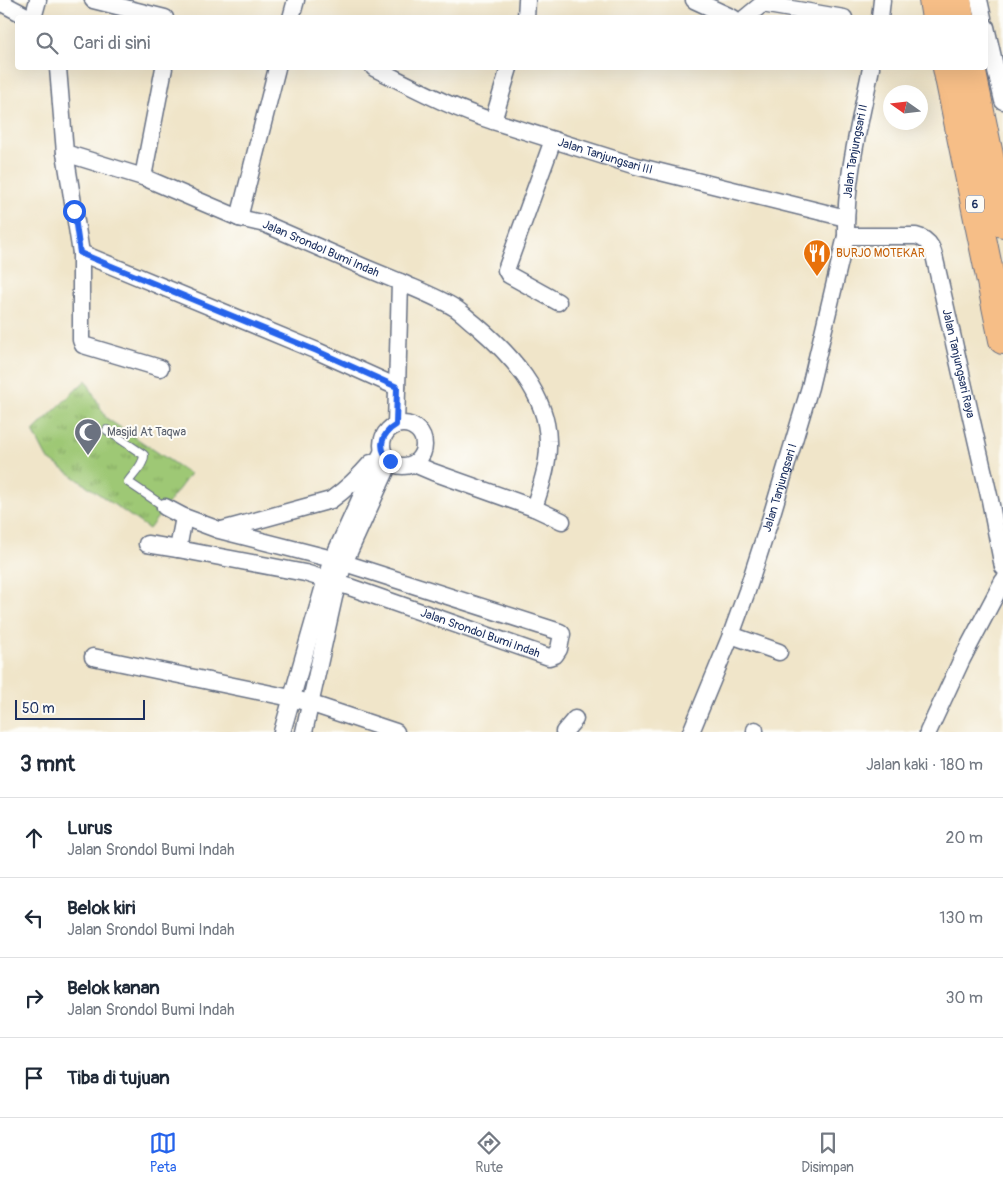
<!DOCTYPE html>
<html lang="id">
<head>
<meta charset="utf-8">
<style>
  body { margin:0; font-family:Pangolin,sans-serif; background:#f2f2f3; color:#1f2937 }
  .compass { position:absolute; left:883px; top:85px; width:45px; height:45px; border-radius:50%; background:#fff; box-shadow:0 5px 20px #0002; rotate:284deg }
  .scale { position:absolute; left:15px; bottom:12px; width:130px; box-sizing:border-box; padding-left:5px; border:2px solid #1b2f5e; border-top:0; font-size:14px; line-height:18px; white-space:nowrap; color:#1b2f5e; -webkit-text-stroke:4px #fdfcf7; paint-order:stroke }
  .stop { position:absolute; width:15px; height:15px; margin:-11px; border:4px solid #2563eb; border-radius:50%; background:#fff }
  .stop.end { background:#2563eb; border-color:#fff; box-shadow:0 1px 5px #0008 }
  .list { margin:0; padding:0; list-style:none }
  h2 { display:flex; justify-content:space-between; align-items:center; height:65px; margin:0; padding:0 20px; font-size:21px }
  h2 small { font-size:16px; font-weight:400; color:#747a83 }
  .list li { display:grid; grid-template-columns:32px 1fr auto; gap:15px; align-items:center; box-sizing:border-box; height:80px; padding:0 20px; border-top:1px solid #e0e1e3 }
  .list b { display:block; font-size:19px; white-space:nowrap }
  .list p { margin:0; font-size:16px; white-space:nowrap; color:#747a83 }
  .list em { font-size:16px; font-style:normal; color:#747a83 }
  .icon { flex:none; width:28px; height:28px; fill:none; stroke:currentColor; stroke-width:2; stroke-linecap:round; stroke-linejoin:round }
  .map { position:relative; flex:none; width:1003px; height:732px; overflow:hidden }
  .search { position:absolute; background:#fff; box-shadow:0 5px 20px #0002; left:15px; right:15px; top:15px; height:55px; display:flex; align-items:center; gap:12px; box-sizing:border-box; padding:0 18px; border-radius:5px; color:#747a83; font-size:19px }
  .sheet { height:385px; background:#fff }
  nav { display:flex; justify-content:space-around; align-items:center; box-sizing:border-box; height:70px; border-top:1px solid #e0e1e3; background:#fff; font-size:14px; color:#747a83 }
  nav a { display:grid; justify-items:center; gap:2px }
  nav .on { color:#2563eb }
  .map>svg:first-child { display:block }
  .park { fill:url(#park-tufts); stroke:#5c7c69 }
  .lines { fill:none; stroke-linecap:round; stroke-linejoin:round }
  .service-casing { stroke:#666f83; stroke-width:10 }
  .minor-casing { stroke:#666f83; stroke-width:19 }
  .motorway-casing { stroke:#666f83; stroke-width:30 }
  .service { stroke:#fff; stroke-width:8 }
  .minor { stroke:#fff; stroke-width:16 }
  .motorway { stroke:#f6be87; stroke-width:28 }
  .route { stroke:#2563eb; stroke-width:6 }
  .labels { text-anchor:middle; dominant-baseline:central; stroke-width:4; stroke-linejoin:round; paint-order:stroke }
  .shield { fill:#fdfcf7; stroke:#5f6c8c; stroke-width:1 }
  .shield-label { font-size:11px; font-weight:bold; fill:#1b2f5e }
  .street-label { font-size:12px; fill:#1b2f5e; stroke:#fdfcf7 }
  .food-label { font-size:12px; fill:#c56008; stroke:#fdfcf7; text-anchor:start }
  .worship-label { font-size:12px; fill:#5b616d; stroke:#fdfcf7; text-anchor:start }
</style>
</head>
<body>
<div class="map">
<svg width="1003" height="732" viewBox="0 0 1003 732">
  <defs>
    <pattern id="park-tufts" width="24" height="20" patternUnits="userSpaceOnUse" patternTransform="scale(1.25)"><rect width="24" height="20" fill="#9ec874"/><path d="M3 7l-1-3M5 7V3M7 7l1-3M15 17l-1-3M17 17v-4M19 17l1-3" fill="none" stroke="#80a362"/></pattern>
  </defs>
  <rect width="100%" height="100%" fill="#fdfcf7"/>
  <filter id="ink" filterUnits="userSpaceOnUse"><feTurbulence type="fractalNoise" baseFrequency=".02" numOctaves="2"/><feDisplacementMap in="SourceGraphic" scale="10" xChannelSelector="R" yChannelSelector="G"/><feConvolveMatrix kernelMatrix="1 2 1 2 8 2 1 2 1" color-interpolation-filters="sRGB"/></filter>
  <filter id="wash" filterUnits="userSpaceOnUse"><feTurbulence type="fractalNoise" baseFrequency=".0096" numOctaves="4" result="noise"/><feDisplacementMap in="SourceGraphic" scale="20" xChannelSelector="R" yChannelSelector="G"/><feGaussianBlur stdDeviation="1.12" result="paint"/><feColorMatrix in="noise" values="0 0 0 0 0 0 0 0 0 0 0 0 0 0 0 0 0 1.4 0 .05"/><feComposite in="paint" operator="in"/></filter>
  <g filter="url(#wash)">
    <rect width="100%" height="100%" fill="#f0e5c9"/>
    <!-- park -->
    <path class="park" d="M86,380l20,38 84,56 -41,55 -102,-71 -14,-27z"/>
  </g>
  <g filter="url(#ink)">
    <g class="lines">
      <!-- service casing -->
      <g class="service-casing">
        <path id="service" d="M107,430l37,25c0,10 -10,18 -16,27l37,25"/>
      </g>
      <!-- minor casing -->
      <g class="minor-casing">
        <g id="minor">
          <path d="M93,0l72,18"/>
          <path d="M694,0l39,18"/>
          <path d="M979,0l4,18"/>
          <path d="M0,2l30,16"/>
          <path d="M33,18l5,-18"/>
          <path d="M291,18l5,-18"/>
          <path d="M526,18l1,-18"/>
          <path d="M745,18l17,-14 82,14"/>
          <path d="M880,18l2,-18"/>
          <path d="M986,27l17,74"/>
          <path id="s1" d="M58,68l7,85 78,24 96,41 26,6 101,44 34,14 -4,143"/>
          <path id="s2" d="M374,68c39,19 77,40 119,53l143,45 210,52"/>
          <path d="M493,121l16,-53"/>
          <path d="M553,140l-47,130 3,5 49,27"/>
          <path d="M65,153l16,100 236,98 80,36"/>
          <path d="M143,177l21,-109"/>
          <path d="M239,218l38,-150"/>
          <path id="s3" d="M846,236h70c18,4 18,21 22,37l52,227 13,67"/>
          <path d="M81,253v87l2,5 77,23"/>
          <path d="M400,282c18,8 39,16 55,26 8,5 14,12 21,17 34,29 71,68 72,116 1,23 -7,45 -14,67l-101,-36 -19,-8"/>
          <circle cx="403" cy="445" r="21"/>
          <path d="M534,508l28,13"/>
          <path d="M222,530l109,-30c15,-11 28,-23 40,-37"/>
          <path id="s4" d="M147,544l31,5 127,24 39,12 205,72 6,-2 4,-6 3,-15 -2,-2 -228,-73 -113,-29 -35,-13 -19,-10"/>
          <path d="M178,549l6,-32"/>
          <path d="M731,635l48,17"/>
          <path d="M93,657l198,41 18,5 87,29"/>
          <path d="M282,732l48,-167 47,-103 6,-11"/>
          <path d="M304,732l30,-135 10,-34 46,-101"/>
          <path d="M564,732l11,-13"/>
          <path id="s5" d="M691,732l40,-97 16,-44 24,-74 39,-130 36,-151c-1,-57 14,-113 25,-168"/>
          <path d="M755,732v-2"/>
          <path d="M928,732l34,-73 41,-78"/>
        </g>
      </g>
      <!-- motorway casing -->
      <g class="motorway-casing">
        <path id="motorway" d="M933,0l3,18
          M957,0l3,18
          M947,68l56,272
          M971,68l32,155"/>
      </g>
      <!-- service -->
      <use href="#service" class="service"/>
      <!-- minor -->
      <use href="#minor" class="minor"/>
      <!-- motorway -->
      <use href="#motorway" class="motorway"/>
    </g>
  </g>
  <g class="lines" filter="url(#ink)">
    <!-- route -->
    <path class="route" d="M74,211l6,42 237,98 80,36 -1,38c-15,9 -19,23 -6,36"/>
  </g>
  <!-- icons -->
  <defs>
    <g id="restaurant-pin" transform="scale(1.4375)"><path d="M0 17L-7.5 6A9.5 9.5 0 1 1 7.5 6Z" fill="#e8710a" stroke="#fdfcf7"/><path d="M-5-6h1v4h1v-4h1v4h1v-4h1v5L-1.5 .5V6h-2V.5L-5-1ZM5-6V6H3V1.5H1.5Q1.5-4 5-6Z" fill="#fff"/></g>
    <g id="mosque-pin" transform="scale(1.4375)"><path d="M0 17L-7.5 6A9.5 9.5 0 1 1 7.5 6Z" fill="#6b7280" stroke="#fdfcf7"/><path d="M3.5-4.9A6 6 0 1 0 3.5 4.9A5 5 0 1 1 3.5-4.9Z" fill="#fff"/></g>
  </defs>
  <g fill-rule="evenodd">
    <use href="#restaurant-pin" x="817" y="253"/>
    <use href="#mosque-pin" x="88" y="432"/>
  </g>
  <g class="labels">
    <!-- shield labels -->
    <rect class="shield" x="966" y="195.5" width="18" height="17" rx="4"/>
    <g class="shield-label">
      <text x="975" y="204">6</text>
    </g>
    <!-- street labels -->
    <g class="street-label">
      <text stroke="none"><textPath href="#s5" startOffset="606">Jalan Tanjungsari II</textPath></text>
      <text stroke="none"><textPath href="#s2" startOffset="248">Jalan Tanjungsari III</textPath></text>
      <text stroke="none"><textPath href="#s1" startOffset="359">Jalan Srondol Bumi Indah</textPath></text>
      <text stroke="none"><textPath href="#s3" startOffset="209">Jalan Tanjungsari Raya</textPath></text>
      <text stroke="none"><textPath href="#s5" startOffset="260">Jalan Tanjungsari I</textPath></text>
      <text stroke="none"><textPath href="#s4" startOffset="346">Jalan Srondol Bumi Indah</textPath></text>
    </g>
    <!-- food labels -->
    <g class="food-label">
      <text x="836" y="253">BURJO MOTEKAR</text>
    </g>
    <!-- worship labels -->
    <g class="worship-label">
      <text x="107" y="432">Masjid At Taqwa</text>
    </g>
  </g>
</svg>
<svg class="compass" viewBox="-18 -18 36 36"><path d="M0-13l5 13h-10z" fill="#e53935"/><path d="M0 13l5-13h-10z" fill="#747a83"/></svg>
<div class="scale">50 m</div>
<div class="stop" style="left:74px;top:211px"></div>
<div class="stop end" style="left:390px;top:461px"></div>
<div class="search"><svg class="icon" aria-label="search" viewBox="0 0 24 24"><circle cx="10" cy="10" r="6"/><path d="M15 15l6 6"/></svg>Cari di sini</div>
</div>
<section class="sheet">
<h2>3 mnt<small>Jalan kaki · 180 m</small></h2>
<ul class="list">
<li><svg class="icon" aria-label="ahead" viewBox="0 0 24 24"><path d="M12 20V5M6 11l6-6 6 6"/></svg><div><b>Lurus</b><p>Jalan Srondol Bumi Indah</p></div><em>20 m</em></li>
<li><svg class="icon" aria-label="left" viewBox="0 0 24 24"><path d="M17 20v-9H6M10 6l-5 5 5 5"/></svg><div><b>Belok kiri</b><p>Jalan Srondol Bumi Indah</p></div><em>130 m</em></li>
<li><svg class="icon" aria-label="right" viewBox="0 0 24 24"><path d="M7 20v-9h11M14 6l5 5-5 5"/></svg><div><b>Belok kanan</b><p>Jalan Srondol Bumi Indah</p></div><em>30 m</em></li>
<li><svg class="icon" aria-label="arrive" viewBox="0 0 24 24"><path d="M6 21V4h12l-3 4 3 4H6"/></svg><div><b>Tiba di tujuan</b></div></li>
</ul>
</section>
<nav>
<a class="on"><svg class="icon" aria-label="map" viewBox="0 0 24 24"><path d="M3 6l6-2 6 2 6-2v14l-6 2-6-2-6 2zM9 4v14M15 6v14"/></svg>Peta</a>
<a><svg class="icon" aria-label="directions" viewBox="0 0 24 24"><path d="M12 3l9 9-9 9-9-9zM9 14v-3h6M13 9l2 2-2 2"/></svg>Rute</a>
<a><svg class="icon" aria-label="saved" viewBox="0 0 24 24"><path d="M7 4h10v16l-5-4-5 4z"/></svg>Disimpan</a>
</nav>
</body>
</html>
